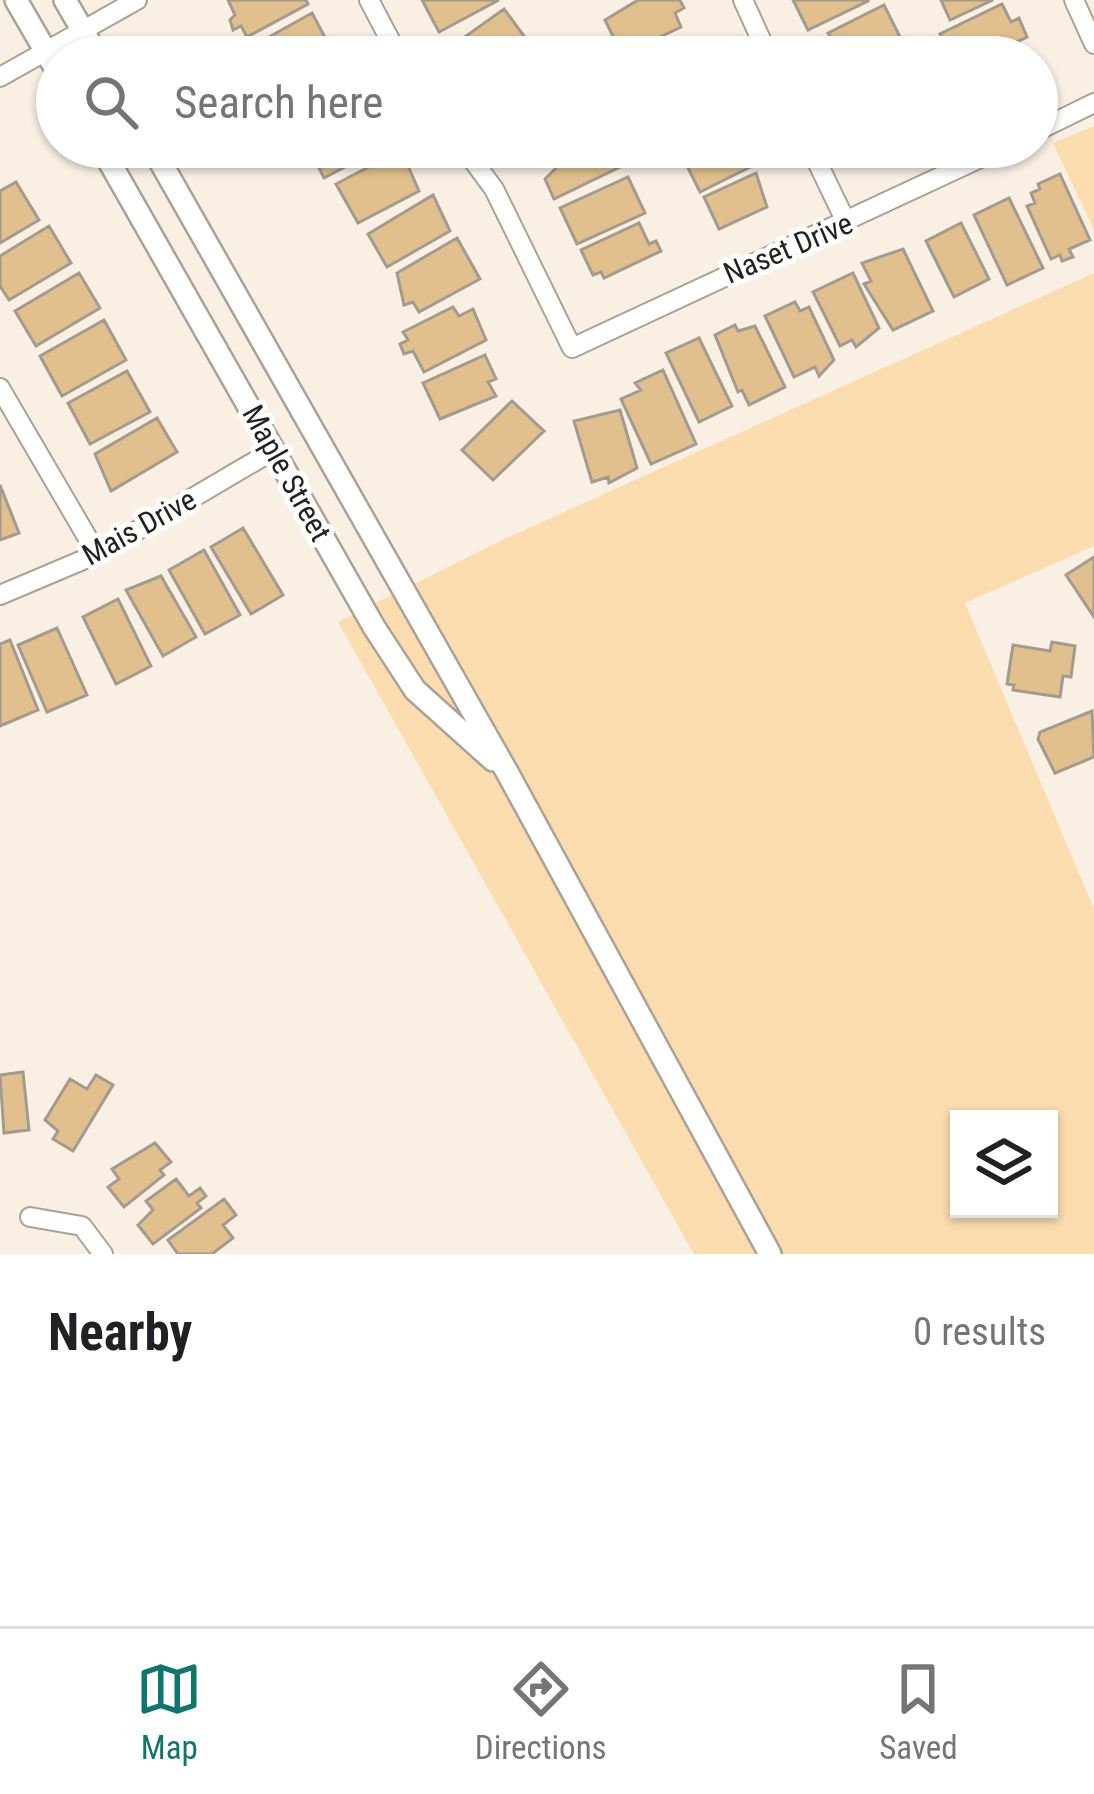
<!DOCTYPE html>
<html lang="en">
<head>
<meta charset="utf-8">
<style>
  body { margin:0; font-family:"Roboto Condensed",sans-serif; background:#f6f6f6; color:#202124 }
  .controls { position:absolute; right:36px; bottom:36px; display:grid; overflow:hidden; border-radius:0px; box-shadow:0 3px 9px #0004 }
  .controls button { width:108px; height:108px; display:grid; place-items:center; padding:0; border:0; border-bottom:3px solid #e0e0e0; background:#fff; color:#202124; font:60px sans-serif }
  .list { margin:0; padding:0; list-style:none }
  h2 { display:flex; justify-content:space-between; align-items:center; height:156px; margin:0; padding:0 48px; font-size:51px }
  h2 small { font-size:39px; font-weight:400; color:#757577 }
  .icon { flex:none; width:66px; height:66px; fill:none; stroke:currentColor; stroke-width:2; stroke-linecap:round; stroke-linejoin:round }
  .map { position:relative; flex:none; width:1094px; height:1254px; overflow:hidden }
  .search { position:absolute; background:#fff; box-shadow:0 3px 9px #0004; left:36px; right:36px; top:36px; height:132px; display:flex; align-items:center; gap:30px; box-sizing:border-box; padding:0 42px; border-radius:66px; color:#757577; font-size:45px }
  .sheet { height:372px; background:#fff }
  nav { display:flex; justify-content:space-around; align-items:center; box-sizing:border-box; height:168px; border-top:3px solid #e0e0e0; background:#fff; font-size:33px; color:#757577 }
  nav a { display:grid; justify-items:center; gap:6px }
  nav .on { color:#0f766e }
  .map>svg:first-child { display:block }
  .green { fill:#fbdcaf; fill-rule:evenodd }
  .building { fill:#e1c08e; stroke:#a39b8f; stroke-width:3 }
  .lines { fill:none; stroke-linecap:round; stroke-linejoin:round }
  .minor-casing { stroke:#aaa295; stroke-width:22 }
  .tertiary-casing { stroke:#aaa295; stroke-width:26 }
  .minor { stroke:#fff; stroke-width:18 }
  .tertiary { stroke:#fff; stroke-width:21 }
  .labels { text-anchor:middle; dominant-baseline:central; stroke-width:10; stroke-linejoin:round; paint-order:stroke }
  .street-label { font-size:30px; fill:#25221d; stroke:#fff }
</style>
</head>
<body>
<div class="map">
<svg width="1094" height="1254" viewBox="0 0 1094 1254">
  <rect width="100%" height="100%" fill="#f9f0e3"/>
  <!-- green -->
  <path class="green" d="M1094,126v104l-41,-87z
    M1094,273v273l-129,57 129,306v345h-400l-356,-632 164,-82zM959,1119h90v90h-90z"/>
  <!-- building -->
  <path class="building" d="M228,0h78l2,4 -61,33 -6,-11 -8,4 -3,-10 5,-5z
    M422,0h77l-60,32z
    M638,0h42l4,8 -9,5 6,14 -59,28 -17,-35z
    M793,0h75v1l-60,29z
    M941,0h52l-43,20z
    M1002,4l9,18 8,-4 8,19 -42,20h-33l-12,-23z
    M884,5l18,36 -32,16h-52l15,-16 -5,-8z
    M504,9l23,31 -24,17h-43l-8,-11z
    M312,13l22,41 -71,3 -3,-15z
    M694,42l16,15h-63l24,-11 2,5z
    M383,147l-59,31 -10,-20 -6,4 -6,-9 7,-6z
    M571,147h44l9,18 -70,34 -9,-20 12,-12 -5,-11z
    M701,147h46l9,17 -56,28 -18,-36z
    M401,150l18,41 -61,32 -22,-39z
    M756,173l11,34 -48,22 -15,-32z
    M1060,174l30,66 -21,9 4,8 -11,4 -2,-6 -9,4 -24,-53 8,-3 -4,-10 9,-4 -2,-5z
    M628,177l17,36 -68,31 -17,-36z
    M16,182l23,38 -39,23v-52z
    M433,195l17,36 -63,36 -19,-33z
    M1009,198l34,70 -36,17 -33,-70z
    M639,223l10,21 7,-3 5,10 -57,27 -3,-6 -8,3 -12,-25z
    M961,223l28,56 -35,18 -28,-56z
    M49,226l22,37 -62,37 -9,-14v-30z
    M457,238l23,41 -61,33 -6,-10 -9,3 -7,-32z
    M903,249l30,62 -40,19 -29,-46 7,-3 -9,-18z
    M79,273l21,35 -64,38 -21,-35z
    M853,273l26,55 -23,19 -4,-7 -12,6 -27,-54z
    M795,302l5,9 9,-4 25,53 -15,16 -4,-9 -21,10 -29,-61z
    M453,307l6,9 14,-7 13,31 -62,32 -11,-21 -9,3 -4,-10 8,-4 -5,-8z
    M104,320l22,40 -64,36 -22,-40z
    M735,325l3,6 17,-5 30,61 -36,18 -7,-15 -4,2 -23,-57z
    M699,338l33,68 -33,16 -33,-69z
    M485,355l11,24 -8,3 8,14 -56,23 -17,-36z
    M663,370l33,74 -45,20 -30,-65 20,-9 -6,-7z
    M127,371l23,41 -60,32 -22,-41z
    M512,401l32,30 -51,49 -31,-30z
    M620,410l17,58 -28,15 -1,-6 -16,5 -18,-61z
    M157,418l20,34 -66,39 -16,-37z
    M0,485l19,48 -19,7z
    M243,528l40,67 -32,19 -40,-67z
    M204,550l36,65 -35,19 -36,-64z
    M1094,557v60l-28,-42z
    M161,576l35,61 -33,19 -37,-66z
    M118,599l33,67 -35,18 -33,-67z
    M57,628l30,67 -40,17 -29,-67z
    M10,640l28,70 -38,16v-82z
    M1052,642l23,4 -4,31 -8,-1 -3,21 -47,-7 1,-5 -7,-1 6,-39 37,6z
    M1092,711l2,46 -39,16 -17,-34 2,-7z
    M23,1072l6,58 -25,3 -4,-58z
    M96,1075l17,10 -40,66 -20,-12 5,-8 -13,-11 25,-41 17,10z
    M155,1143l16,19 -11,8 4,5 -40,32 -16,-20 11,-8 -7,-10z
    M176,1179l13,17 11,-8 6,8 -9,7 4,5 -48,36 -15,-19 15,-15 -7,-9z
    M224,1199l12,16 -13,10 10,13 -21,16h-34l-10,-14z"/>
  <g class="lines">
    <!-- minor casing -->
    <g class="minor-casing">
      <path id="minor" d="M369,0l30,57
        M743,0l26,57
        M1074,0l20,44
        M0,77l137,-77
        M1037,131l57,-28
        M463,147l31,42 78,159 432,-201
        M810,147l37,77
        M0,388l97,166
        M0,595l97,-41 177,-104
        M30,1217l52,9 21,28"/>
    </g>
    <!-- tertiary casing -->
    <g class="tertiary-casing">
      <path id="tertiary" d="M16,0l41,71
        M65,0l33,57
        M101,147l273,480 41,63 78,70
        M152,147l355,625 263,482"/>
    </g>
    <!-- minor -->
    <use href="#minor" class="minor"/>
    <!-- tertiary -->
    <use href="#tertiary" class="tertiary"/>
  </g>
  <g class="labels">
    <!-- street labels -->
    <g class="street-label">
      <text transform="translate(788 248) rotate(-23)">Naset Drive</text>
      <text transform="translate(287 473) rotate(61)">Maple Street</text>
      <text transform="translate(139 527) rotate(-29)">Mais Drive</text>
    </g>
  </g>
</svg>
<div class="controls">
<button><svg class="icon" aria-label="layers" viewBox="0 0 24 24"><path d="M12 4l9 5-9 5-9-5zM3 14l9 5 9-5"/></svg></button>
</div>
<div class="search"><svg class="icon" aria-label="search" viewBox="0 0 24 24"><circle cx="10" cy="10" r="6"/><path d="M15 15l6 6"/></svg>Search here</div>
</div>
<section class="sheet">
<h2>Nearby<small>0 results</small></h2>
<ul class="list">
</ul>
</section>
<nav>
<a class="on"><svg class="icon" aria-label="map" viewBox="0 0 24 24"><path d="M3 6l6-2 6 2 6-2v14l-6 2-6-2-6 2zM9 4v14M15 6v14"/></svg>Map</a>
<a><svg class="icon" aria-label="directions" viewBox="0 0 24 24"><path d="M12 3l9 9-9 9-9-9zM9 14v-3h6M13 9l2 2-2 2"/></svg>Directions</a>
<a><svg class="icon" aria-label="saved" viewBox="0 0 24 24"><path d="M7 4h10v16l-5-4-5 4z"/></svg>Saved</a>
</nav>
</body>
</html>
